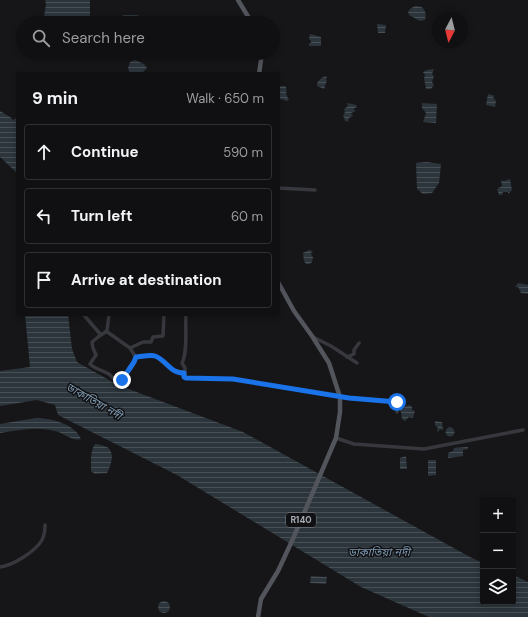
<!DOCTYPE html>
<html lang="en">
<head>
<meta charset="utf-8">
<style>
  body { margin:0; font-family:"DM Sans","Noto Sans Bengali",sans-serif; background:#1e1e20; color:#f1f3f6 }
  .controls { position:absolute; right:12px; bottom:12px; display:grid; overflow:hidden; border-radius:4px; box-shadow:0 2px 6px #0003 }
  .controls button { width:36px; height:36px; display:grid; place-items:center; padding:0; border:0; border-bottom:1px solid #303032; background:#101012; color:#f1f3f6; font:20px sans-serif }
  .compass { position:absolute; left:432px; top:12px; width:36px; height:36px; border-radius:50%; background:#101012; box-shadow:0 2px 6px #0003; rotate:187deg }
  .stop { position:absolute; width:12px; height:12px; margin:-9px; border:3px solid #1a73e8; border-radius:50%; background:#fff }
  .stop.end { background:#1a73e8; border-color:#fff; box-shadow:0 1px 4px #0008 }
  .list { margin:0; padding:0; list-style:none }
  h2 { display:flex; justify-content:space-between; align-items:center; height:52px; margin:0; padding:0 16px; font-size:17px }
  h2 small { font-size:13px; font-weight:400; color:#9c9d9f }
  .list li { display:grid; grid-template-columns:26px 1fr auto; gap:12px; align-items:center; box-sizing:border-box; height:56px; margin:0 8px 8px; padding:0 8px; border:1px solid #303032; border-radius:4px }
  .list b { display:block; font-size:15px; white-space:nowrap }
  .list em { font-size:13px; font-style:normal; color:#9c9d9f }
  .icon { flex:none; width:22px; height:22px; fill:none; stroke:currentColor; stroke-width:2; stroke-linecap:round; stroke-linejoin:round }
  .map { position:relative; flex:none; width:528px; height:617px; overflow:hidden }
  .search { position:absolute; background:#101012; box-shadow:0 2px 6px #0003; left:16px; top:16px; width:264px; height:44px; display:flex; align-items:center; gap:10px; box-sizing:border-box; padding:0 14px; border-radius:22px; color:#9c9d9f; font-size:15px }
  .panel { position:absolute; background:#101012; box-shadow:0 2px 6px #0003; left:16px; top:72px; width:264px; height:244px; border-radius:4px }
  .map>svg:first-child { display:block }
  .water { fill:url(#water-rules) }
  .lines { fill:none; stroke-linecap:round; stroke-linejoin:round }
  .minor { stroke:#37383d; stroke-width:3.5 }
  .major { stroke:#53555c; stroke-width:4.5 }
  .route { stroke:#1a73e8; stroke-width:5 }
  .labels { text-anchor:middle; dominant-baseline:central; stroke-width:3; stroke-linejoin:round; paint-order:stroke }
  .shield { fill:#111113; stroke:#7b7e86; stroke-width:1 }
  .shield-label { font-size:9px; font-weight:bold; fill:#a8adb8 }
  .water-label { font-size:11px; font-style:italic; fill:#7f9bb3; stroke:#111113 }
</style>
</head>
<body>
<div class="map">
<svg width="528" height="617" viewBox="0 0 528 617">
  <defs>
    <pattern id="water-rules" width="6" height="5" patternUnits="userSpaceOnUse"><rect width="6" height="5" fill="#2c353c"/><path d="M0 2.5h6" fill="none" stroke="#485056"/></pattern>
  </defs>
  <rect width="100%" height="100%" fill="#161618"/>
  <!-- water -->
  <path class="water" d="M45,0h45v23h-47l3,-19z
    M415,6c9,-1 12,6 10,14l-5,1 -11,-6 -1,-3 2,-3z
    M123,15h15l2,8h-18z
    M377,24l9,1 -1,8h-7z
    M310,34l11,3v9h-12v-3h2v-2l-2,-2z
    M47,53h40l-1,1c-12,2 -27,4 -39,-1z
    M135,60l9,4 3,4 -4,4 1,2h-14l-2,-6 2,-6z
    M434,69l-2,5 2,2 -2,6 2,3 -3,4h-5l-2,-11 1,-3 -2,-3 4,-2z
    M327,76l-1,3 1,1 -3,9 -7,-3c0,-6 5,-9 10,-10z
    M278,86h7l1,1c1,5 -1,8 3,12l-2,2 -6,-2 -3,2z
    M488,94l7,2 -2,1 3,4 -1,6 -9,-2z
    M347,103l9,2 1,2 -4,2 3,2 -5,2 2,3 -4,2 -1,4 -4,-2 1,-1 -2,-3 2,-4 -1,-3 4,-3z
    M422,103l15,1 -1,19 -13,-1 3,-9 -4,-5z
    M0,111l10,6 8,7v50l-18,-17z
    M427,162l14,2 -2,19 -7,10 -9,1 -6,-5 -1,-26z
    M510,179l2,11 -4,4v-2h-5l-1,3h-3l-2,-6 5,-3 -1,-6 3,1z
    M309,250l4,1 -2,2 1,3 1,1 -1,5 -2,2h-4l-2,-3 -1,-8z
    M518,283l10,2v9l-7,-1 -3,-6h-3z
    M25,314h43l4,35 5,13 41,23 125,47 227,125 13,6v39h30v-27l15,7v35h-99l-68,-30 -184,-112 -119,-60 -3,-10 -18,-5 -37,6v-35l30,-4z
    M410,405l2,2v3l3,1 -2,7 -4,-1 -4,4 -3,-2 -1,-7 -2,-3h4l3,-3z
    M36,418c15,0 39,6 45,21 -8,3 -17,-6 -26,-8 -19,-5 -36,-1 -55,2v-9z
    M435,421l7,1 1,8 -3,-1 -2,3 -1,-1 1,-3 -3,-3z
    M445.5 432a4.5 4.5 0 1 1 9 0a4.5 4.5 0 1 1-9 0Z
    M95,444c4,0 5,1 9,2 12,3 8,18 3,27l-12,1 -4,-3c0,-8 -1,-20 4,-27z
    M468,447v2l-5,1v6l-15,2v-5l5,-2 1,-3z
    M406,456l1,13h-7v-11z
    M428,460h8v15l-8,1z
    M311,576l16,1 -1,7 -16,-1z
    M158 607a6 6 0 1 1 12 0a6 6 0 1 1-12 0Z"/>
  <g class="lines">
    <!-- minor -->
    <path class="minor" d="M16,120l2,2
      M278,188l37,2
      M83,314l18,21
      M186,314c-1,13 2,38 -4,49l3,5v10l48,1 116,19 53,4
      M106,331l24,17 5,8c1,6 -10,22 -15,26 -6,-1 -7,-5 -11,-8 -7,-4 -14,-5 -19,-10l6,-9 -3,-7 -1,-6 6,-5 9,-6 2,-17
      M313,337l18,9 26,17
      M130,348l13,-6h8l2,-5 10,-1 1,-22
      M136,357l18,-2 18,15 13,3
      M347,357l7,-3v-4l5,-7
      M397,412v-10
      M336,438l18,6 70,5 99,-19
      M0,567c12,-1 36,-16 42,-27 2,-4 3,-10 3,-15"/>
    <!-- major -->
    <path class="major" d="M238,0l14,23
      M259,74l3,-21
      M258,617l3,-18 17,-28 14,-30 44,-103 4,-26v-15l-11,-34 -17,-27 -18,-25 -16,-29"/>
  </g>
  <g class="lines">
    <!-- route -->
    <path class="route" d="M122,380l12,-18 2,-5c5,0 13,-3 19,-1 12,4 14,17 29,17v4l2,1 47,1 116,19 48,4"/>
  </g>
  <g class="labels">
    <!-- shield labels -->
    <rect class="shield" x="286" y="513" width="30" height="14" rx="3"/>
    <g class="shield-label">
      <text x="301" y="520">R140</text>
    </g>
    <!-- water labels -->
    <g class="water-label">
      <text transform="translate(94 401) rotate(30)">ডাকাতিয়া নদী</text>
      <text x="379" y="552">ডাকাতিয়া নদী</text>
    </g>
  </g>
</svg>
<div class="controls">
<button>+</button>
<button>−</button>
<button><svg class="icon" aria-label="layers" viewBox="0 0 24 24"><path d="M12 4l9 5-9 5-9-5zM3 14l9 5 9-5"/></svg></button>
</div>
<svg class="compass" viewBox="-18 -18 36 36"><path d="M0-13l5 13h-10z" fill="#e53935"/><path d="M0 13l5-13h-10z" fill="#9c9d9f"/></svg>
<div class="stop" style="left:397px;top:402px"></div>
<div class="stop end" style="left:122px;top:380px"></div>
<div class="search"><svg class="icon" aria-label="search" viewBox="0 0 24 24"><circle cx="10" cy="10" r="6"/><path d="M15 15l6 6"/></svg>Search here</div>
<section class="panel">
<h2>9 min<small>Walk · 650 m</small></h2>
<ul class="list">
<li><svg class="icon" aria-label="ahead" viewBox="0 0 24 24"><path d="M12 20V5M6 11l6-6 6 6"/></svg><div><b>Continue</b></div><em>590 m</em></li>
<li><svg class="icon" aria-label="left" viewBox="0 0 24 24"><path d="M17 20v-9H6M10 6l-5 5 5 5"/></svg><div><b>Turn left</b></div><em>60 m</em></li>
<li><svg class="icon" aria-label="arrive" viewBox="0 0 24 24"><path d="M6 21V4h12l-3 4 3 4H6"/></svg><div><b>Arrive at destination</b></div></li>
</ul>
</section>
</div>
</body>
</html>
